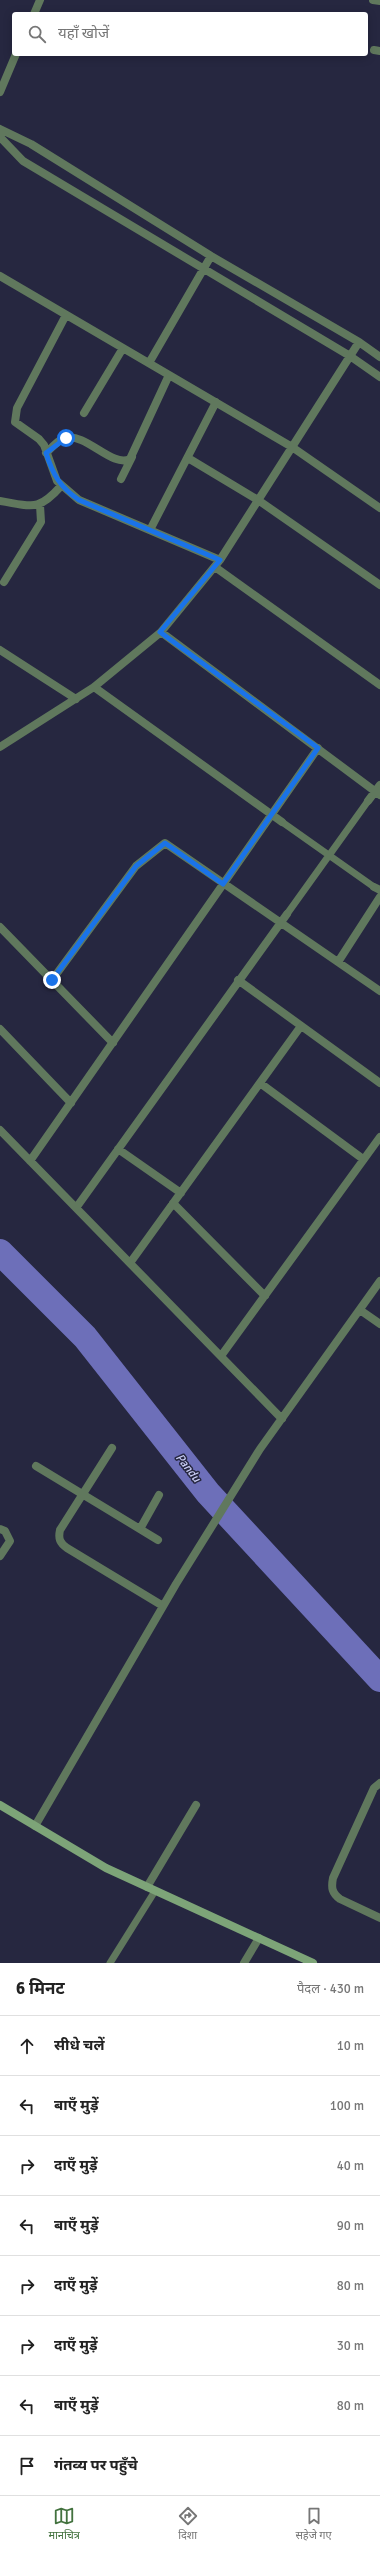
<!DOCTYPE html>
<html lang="hi">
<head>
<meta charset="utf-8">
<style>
  body { margin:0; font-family:Signika,"Noto Sans Devanagari",sans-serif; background:#f6f6f6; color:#222 }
  .stop { position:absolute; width:12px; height:12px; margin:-9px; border:3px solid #1a73e8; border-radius:50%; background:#fff }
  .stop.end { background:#1a73e8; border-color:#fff; box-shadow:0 1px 4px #0008 }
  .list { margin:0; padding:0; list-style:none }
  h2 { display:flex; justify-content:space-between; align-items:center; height:52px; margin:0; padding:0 16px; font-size:17px }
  h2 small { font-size:13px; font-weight:400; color:#767676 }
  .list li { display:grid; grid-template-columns:26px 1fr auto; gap:12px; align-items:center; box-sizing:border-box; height:60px; padding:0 16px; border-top:1px solid #e0e0e0 }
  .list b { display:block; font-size:15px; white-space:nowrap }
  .list em { font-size:13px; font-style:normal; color:#767676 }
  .icon { flex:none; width:22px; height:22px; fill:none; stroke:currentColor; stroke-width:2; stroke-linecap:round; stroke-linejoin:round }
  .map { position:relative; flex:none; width:380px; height:1963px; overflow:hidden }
  .search { position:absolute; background:#fff; box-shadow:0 2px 10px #0003; left:12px; right:12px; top:12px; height:44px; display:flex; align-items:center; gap:10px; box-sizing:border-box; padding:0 14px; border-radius:4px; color:#767676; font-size:15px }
  .sheet { height:532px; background:#fff }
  nav { display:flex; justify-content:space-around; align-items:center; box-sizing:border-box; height:56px; border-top:1px solid #e0e0e0; background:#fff; font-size:11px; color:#767676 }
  nav a { display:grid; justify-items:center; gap:2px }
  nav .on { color:#43723f }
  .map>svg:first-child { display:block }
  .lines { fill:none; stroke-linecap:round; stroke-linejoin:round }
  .river { stroke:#6d6fb9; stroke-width:26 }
  .lane { stroke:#60785d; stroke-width:7 }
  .street { stroke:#60785d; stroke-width:8 }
  .secondary { stroke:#7da478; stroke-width:8 }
  .route { stroke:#1a73e8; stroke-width:5 }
  .labels { text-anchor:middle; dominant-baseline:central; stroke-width:3; stroke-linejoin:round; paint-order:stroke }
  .water-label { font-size:12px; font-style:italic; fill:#cbcff7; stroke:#262740 }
</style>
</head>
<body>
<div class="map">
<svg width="380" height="1963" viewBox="0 0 380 1963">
  <rect width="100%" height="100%" fill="#262740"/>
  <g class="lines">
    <!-- river -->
    <path class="river" d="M0,1252l85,85 123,156 172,186"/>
    <!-- lane -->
    <path class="lane" d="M282,822l92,65
      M287,914l81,-113
      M110,1963l45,-72"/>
    <!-- street -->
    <path class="street" d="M373,0l7,1
      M34,14l6,-14
      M374,50l6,1
      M0,92l16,-38
      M0,129l31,15 180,112 148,86 21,15
      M0,137l23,24 327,195 30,21
      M0,276l292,171 88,61
      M66,315l-49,93 -2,14 24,17 5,6 13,36 22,19 141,60
      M149,363l62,-107
      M84,413l39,-65
      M46,453c6,-5 12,-14 20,-15 20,-5 46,30 64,21l39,-84
      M188,458l70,42 122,85
      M121,479l11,-22
      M0,501c32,5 38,11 61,-15
      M150,530l66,-128
      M215,567l165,118
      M4,582l37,-60 -1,-17
      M161,632l219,163
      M0,650l76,49
      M94,687l188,135
      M0,747l94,-60 67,-55 59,-72 139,-218
      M368,801l12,-16
      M374,887l6,3
      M0,927l113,116
      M338,962l42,-65
      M52,980l84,-114 29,-23 215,148
      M238,980l142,103
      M0,1029l71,74
      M260,1083l103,76
      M0,1130l282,289
      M118,1149l63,44
      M30,1161l288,-413
      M173,1203l92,93
      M76,1208l211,-294
      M130,1263l171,-237
      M360,1310l20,14
      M221,1356l159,-219
      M112,1448l-52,82c-2,9 0,13 7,18l96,58
      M36,1466l122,74
      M0,1529l5,2 5,10 -10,15
      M140,1529l19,-34
      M380,1783l-6,5 -41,90c-2,10 -1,15 7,21l40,19
      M35,1826l141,-242 84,-135 120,-168
      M147,1887l49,-82
      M244,1963l15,-25"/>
    <!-- secondary -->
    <path class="secondary" d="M0,1805l106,63 207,95"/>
  </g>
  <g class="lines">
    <!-- route -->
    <path class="route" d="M52,980l84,-114 29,-23 58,41 95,-136 -158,-116 60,-72 -141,-60c-19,-13 -26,-25 -33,-47l20,-15"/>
  </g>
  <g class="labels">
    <!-- water labels -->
    <g class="water-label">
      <text transform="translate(188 1468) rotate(52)">Pandu</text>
    </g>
  </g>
</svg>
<div class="stop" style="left:66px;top:438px"></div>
<div class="stop end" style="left:52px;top:980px"></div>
<div class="search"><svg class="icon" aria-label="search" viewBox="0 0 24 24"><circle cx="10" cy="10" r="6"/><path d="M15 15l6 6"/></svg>यहाँ खोजें</div>
</div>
<section class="sheet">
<h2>6 मिनट<small>पैदल · 430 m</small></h2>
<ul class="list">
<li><svg class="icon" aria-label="ahead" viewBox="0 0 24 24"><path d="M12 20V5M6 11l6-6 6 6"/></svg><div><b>सीधे चलें</b></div><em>10 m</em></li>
<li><svg class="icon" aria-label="left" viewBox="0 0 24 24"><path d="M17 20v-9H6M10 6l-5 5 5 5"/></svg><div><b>बाएँ मुड़ें</b></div><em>100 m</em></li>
<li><svg class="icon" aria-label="right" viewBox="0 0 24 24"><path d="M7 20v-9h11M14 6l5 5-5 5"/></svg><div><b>दाएँ मुड़ें</b></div><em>40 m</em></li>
<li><svg class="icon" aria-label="left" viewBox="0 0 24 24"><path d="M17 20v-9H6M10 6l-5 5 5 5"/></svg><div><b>बाएँ मुड़ें</b></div><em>90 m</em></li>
<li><svg class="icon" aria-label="right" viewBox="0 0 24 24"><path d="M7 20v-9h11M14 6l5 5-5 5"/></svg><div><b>दाएँ मुड़ें</b></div><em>80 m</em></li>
<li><svg class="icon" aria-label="right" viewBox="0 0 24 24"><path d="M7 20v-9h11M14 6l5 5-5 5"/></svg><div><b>दाएँ मुड़ें</b></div><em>30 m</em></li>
<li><svg class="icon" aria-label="left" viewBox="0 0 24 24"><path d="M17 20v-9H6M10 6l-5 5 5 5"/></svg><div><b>बाएँ मुड़ें</b></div><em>80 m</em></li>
<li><svg class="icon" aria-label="arrive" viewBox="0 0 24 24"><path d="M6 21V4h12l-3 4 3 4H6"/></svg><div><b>गंतव्य पर पहुँचे</b></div></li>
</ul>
</section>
<nav>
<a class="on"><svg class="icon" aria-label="map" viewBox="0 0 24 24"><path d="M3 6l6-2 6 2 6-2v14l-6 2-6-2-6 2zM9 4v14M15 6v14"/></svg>मानचित्र</a>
<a><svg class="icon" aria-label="directions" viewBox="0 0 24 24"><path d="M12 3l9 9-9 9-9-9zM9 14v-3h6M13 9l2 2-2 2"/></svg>दिशा</a>
<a><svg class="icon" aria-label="saved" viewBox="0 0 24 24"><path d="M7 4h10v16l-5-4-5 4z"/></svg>सहेजे गए</a>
</nav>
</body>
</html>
